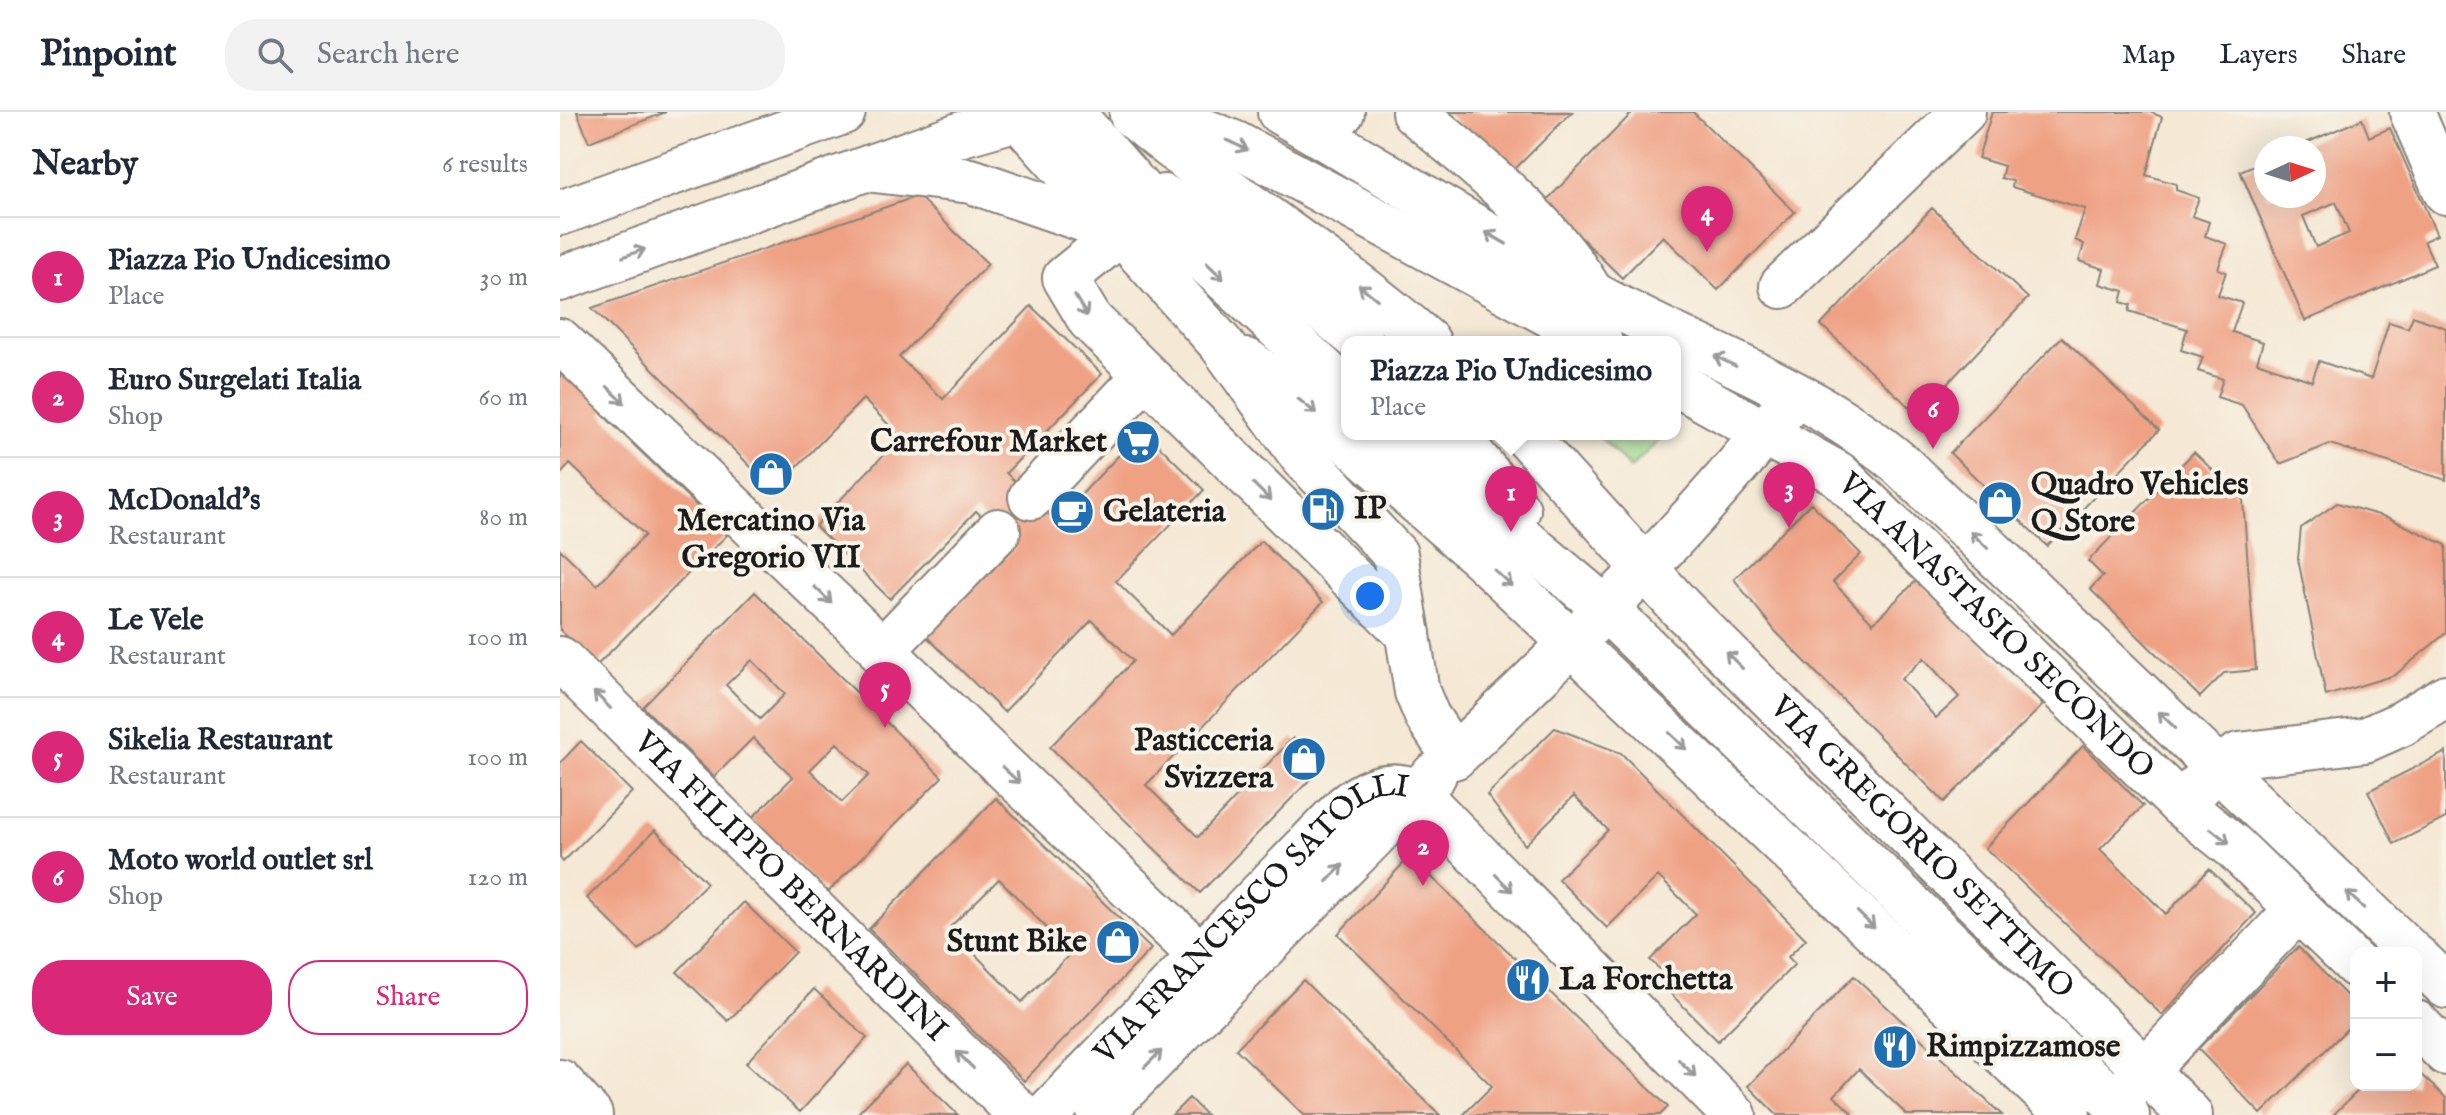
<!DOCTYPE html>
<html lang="en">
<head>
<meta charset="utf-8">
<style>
  body { margin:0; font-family:"IM FELL English",serif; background:#f2f2f3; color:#1f2937 }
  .controls { position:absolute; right:24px; bottom:24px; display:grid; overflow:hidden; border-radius:16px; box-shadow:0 8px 32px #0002 }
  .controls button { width:72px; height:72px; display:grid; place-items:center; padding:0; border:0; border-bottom:2px solid #e0e1e3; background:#fff; color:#1f2937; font:40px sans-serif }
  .compass { position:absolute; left:1694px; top:24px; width:72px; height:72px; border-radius:50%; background:#fff; box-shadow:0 8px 32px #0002; rotate:86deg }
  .you { position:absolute; left:810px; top:484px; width:28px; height:28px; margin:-20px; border:6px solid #fff; border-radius:50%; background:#1a73e8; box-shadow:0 0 0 12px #1a73e833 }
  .badge { display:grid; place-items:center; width:52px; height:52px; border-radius:50%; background:#db2777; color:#fff; font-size:26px; font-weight:700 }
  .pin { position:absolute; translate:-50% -66px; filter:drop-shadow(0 2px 4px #0008) }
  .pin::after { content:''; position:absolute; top:42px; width:28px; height:24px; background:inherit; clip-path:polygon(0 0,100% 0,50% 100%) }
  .popup { position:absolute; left:781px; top:224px; width:340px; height:104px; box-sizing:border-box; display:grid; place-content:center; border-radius:16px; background:#fff; filter:drop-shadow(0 2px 6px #0005); font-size:26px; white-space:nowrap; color:#747a83 }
  .popup b { font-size:30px; color:#1f2937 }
  .popup::after { content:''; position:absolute; left:50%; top:100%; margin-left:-16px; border:16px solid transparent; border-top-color:#fff }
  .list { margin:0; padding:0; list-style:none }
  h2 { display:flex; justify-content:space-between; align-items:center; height:104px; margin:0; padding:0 32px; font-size:34px }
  h2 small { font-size:26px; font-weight:400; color:#747a83 }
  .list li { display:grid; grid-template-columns:52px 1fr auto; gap:24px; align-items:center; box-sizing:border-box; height:120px; padding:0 32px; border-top:2px solid #e0e1e3 }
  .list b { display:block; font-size:30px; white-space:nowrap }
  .list p { margin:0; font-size:26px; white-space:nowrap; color:#747a83 }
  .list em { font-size:26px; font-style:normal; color:#747a83 }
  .actions { display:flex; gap:16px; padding:24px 32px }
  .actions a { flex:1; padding:18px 0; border:2px solid #db2777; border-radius:32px; text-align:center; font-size:28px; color:#db2777 }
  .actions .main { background:#db2777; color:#fff }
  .icon { flex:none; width:44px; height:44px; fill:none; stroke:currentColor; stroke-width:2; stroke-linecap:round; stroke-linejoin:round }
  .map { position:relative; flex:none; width:1886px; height:1003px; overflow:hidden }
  header { display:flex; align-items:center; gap:48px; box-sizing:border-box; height:112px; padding:0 40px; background:#fff; border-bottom:2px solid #e0e1e3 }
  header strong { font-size:38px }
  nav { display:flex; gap:44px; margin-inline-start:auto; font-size:28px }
  .search { width:560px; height:72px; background:#f2f2f3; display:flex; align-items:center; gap:20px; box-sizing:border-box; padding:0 28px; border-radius:32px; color:#747a83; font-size:30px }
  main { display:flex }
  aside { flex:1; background:#fff }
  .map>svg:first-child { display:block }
  .grass { fill:#9ad588; stroke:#5b7852; stroke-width:2 }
  .building { fill:#efa184; fill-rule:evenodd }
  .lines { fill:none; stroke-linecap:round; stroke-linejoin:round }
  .minor-casing { stroke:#888278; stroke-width:48 }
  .major-casing { stroke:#888278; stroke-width:48 }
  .minor { stroke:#fff; stroke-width:44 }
  .major { stroke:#fff; stroke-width:44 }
  .oneway { stroke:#999 }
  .labels { text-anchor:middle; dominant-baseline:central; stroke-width:8; stroke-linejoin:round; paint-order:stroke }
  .poi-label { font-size:32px; font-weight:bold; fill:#1c1c1c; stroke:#f7f3e8; text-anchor:start }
  .street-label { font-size:32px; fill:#1c1c1c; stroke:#f7f3e8 }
</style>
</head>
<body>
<header>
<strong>Pinpoint</strong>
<div class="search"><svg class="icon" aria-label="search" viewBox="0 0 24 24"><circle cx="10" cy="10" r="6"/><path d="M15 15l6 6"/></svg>Search here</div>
<nav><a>Map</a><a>Layers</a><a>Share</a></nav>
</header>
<main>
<aside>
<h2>Nearby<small>6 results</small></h2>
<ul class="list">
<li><span class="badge">1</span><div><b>Piazza Pio Undicesimo</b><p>Place</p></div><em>30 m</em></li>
<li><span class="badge">2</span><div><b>Euro Surgelati Italia</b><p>Shop</p></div><em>60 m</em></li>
<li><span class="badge">3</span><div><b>McDonald's</b><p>Restaurant</p></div><em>80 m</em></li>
<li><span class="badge">4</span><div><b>Le Vele</b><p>Restaurant</p></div><em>100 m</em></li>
<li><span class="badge">5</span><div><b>Sikelia Restaurant</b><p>Restaurant</p></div><em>100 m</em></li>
<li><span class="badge">6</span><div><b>Moto world outlet srl</b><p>Shop</p></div><em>120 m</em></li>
</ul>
<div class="actions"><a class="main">Save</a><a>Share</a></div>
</aside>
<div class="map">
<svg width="1886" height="1003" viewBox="0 0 1886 1003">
  <rect width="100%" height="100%" fill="#f7f3e8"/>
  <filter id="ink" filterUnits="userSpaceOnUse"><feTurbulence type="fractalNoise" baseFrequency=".0125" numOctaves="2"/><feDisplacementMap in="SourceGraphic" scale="16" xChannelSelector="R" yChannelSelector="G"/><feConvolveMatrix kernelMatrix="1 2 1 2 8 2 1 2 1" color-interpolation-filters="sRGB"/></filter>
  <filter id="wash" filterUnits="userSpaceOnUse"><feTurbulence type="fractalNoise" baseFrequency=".006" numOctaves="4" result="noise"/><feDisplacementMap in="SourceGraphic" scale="32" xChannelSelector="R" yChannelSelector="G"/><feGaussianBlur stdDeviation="1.8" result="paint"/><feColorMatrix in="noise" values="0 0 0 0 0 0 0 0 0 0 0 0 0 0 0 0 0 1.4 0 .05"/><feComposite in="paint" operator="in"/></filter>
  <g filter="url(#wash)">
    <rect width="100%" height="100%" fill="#f5e8d4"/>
    <!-- grass -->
    <path class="grass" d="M1037,322h69l-36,34z"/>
    <g id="blocks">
      <!-- building -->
      <path class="building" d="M17,0h89l-77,30z
        M886,0h126l-63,63z
        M1073,0h60l102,100 -77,78 -55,-54 -41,42 -77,-76z
        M1432,0h158l12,5 -16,58 30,9v6l23,8 -7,18 17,6 -4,14 22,8 -9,25 8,3 -8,23 24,8 -10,29 31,10 -6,20 55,19 7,-20 52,18 18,-57 19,6 5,-12 33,12v152l-116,-36 -50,20 -38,-59 -25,-8 6,-18 -25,-8 5,-14 -22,-7 6,-21 -58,-18 2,-6 -10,-3 3,-11 -24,-7 4,-15 -25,-8 5,-17 -9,-4 10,-31 -73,-22 1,-6 -12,-3 3,-12 -26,-8z
        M1802,7l7,18 21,-9 47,107 -13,6 11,24 -130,56 -65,-150 26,-11v36h48v-48h-20zM1776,90l13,31 -33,14 -13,-31z
        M358,84l70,68 -89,93 44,42 88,-93 71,68 -96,99 50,48 87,-91 61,60 -88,91 55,54 90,-94 62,61 -177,183 52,52 95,-99 30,28 -123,127 -150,-146 83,-86 -41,-41 -88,92 -77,-75 87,-89 -16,-17 -22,-20 -86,88 -75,-73 86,-89 -38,-38 -89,91 -182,-182z
        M1372,96l96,90 -110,117 -97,-90z
        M1502,225l97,93 -112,116 -97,-93z
        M0,249l47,47 -5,6 125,121 -130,130 -37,-35v-81l37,36 48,-50 -75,-71 -10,11z
        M1634,340l49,48 13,170 -32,3 -24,24 -110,-108 13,-13 -15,-15z
        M1251,391l50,51 -28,28 40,41 45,-44 125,126 -99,97 -168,-170 -42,-53zM1364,546l35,39 -23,21 -35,-39z
        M1777,391l52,15 57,27v88l-51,42 -69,21 -28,-137 3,-31z
        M195,480l187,185 -115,116 -76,-74 42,-42 -40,-39 -39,39 -71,-70zM192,548l33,34 -25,25 -34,-34zM277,631l32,32 -27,27 -32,-32z
        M995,616l66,25 185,186 -18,18 7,7 -77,77 -61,-61 7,-7 -14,-13 46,-46 -38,-38 -51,52 -49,-49 50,-49 -34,-34 -49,49 -38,-50z
        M21,629l51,51 -69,70 -3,-4v-95z
        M1523,634l60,60 -43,43 66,65 43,-45 47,44 -94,102 -177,-167z
        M1886,640v66l-52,26 -26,-53z
        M436,686l155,151 -127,132 -155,-152zM439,767l72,74 -49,49 -73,-74z
        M95,718l52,53 -68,67 -52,-52z
        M850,744l258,251 -8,8h-197l29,-29 -154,-152z
        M184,790l51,50 -67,69 -51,-49z
        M1738,835l58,58v15l-95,94 -63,-65z
        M1294,864l148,139h-95l-48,-46 -25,27 20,19h-77l-29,-29z
        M743,868l137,135h-136l-68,-66z
        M254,877l53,49 -67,74 -54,-49z
        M346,952l52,51h-102z
        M1856,958l30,28v17h-113l31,-30h52z
        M629,986l17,17h-34z"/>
    </g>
  </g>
  <g filter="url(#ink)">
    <use href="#blocks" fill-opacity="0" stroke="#888278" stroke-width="2"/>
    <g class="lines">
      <!-- minor casing -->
      <g class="minor-casing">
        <g id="minor">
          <path d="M511,0l117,133 159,146"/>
          <path d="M854,0c65,56 134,107 178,182"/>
          <path d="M1852,0l34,80"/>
          <path d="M760,23l22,-23"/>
          <path d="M604,85l97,61 101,84"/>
          <path d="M562,120l-57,46 25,42 318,314"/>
          <path d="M1222,174l181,-174"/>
          <path d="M0,229l669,642"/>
          <path d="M837,322l208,174 522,507"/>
          <path d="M895,322l63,76"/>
          <path d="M471,385l114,-121"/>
          <path d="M321,540l117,-121"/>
          <path id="s1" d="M0,547l461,456"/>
          <path d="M1620,692l38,-36 21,-13 126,-15 36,-16 45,-27"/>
          <path d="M0,970l30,33"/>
          <path d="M1558,987l180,-190"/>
          <path id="s2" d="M486,1003l299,-308c21,-17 44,-27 70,-16l319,324"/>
          <path d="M539,1003l335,-340"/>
        </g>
      </g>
      <!-- major casing -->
      <g class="major-casing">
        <g id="major">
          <path d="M453,0l208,232 81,112 93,98 22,138 10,24 27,41c120,-115 240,-231 341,-362"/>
          <path d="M577,0l52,13 47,19 364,198"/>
          <path d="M720,0c104,60 206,124 311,181 102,57 218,94 308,170l512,490"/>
          <path d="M572,3c95,80 202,145 296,227"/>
          <path d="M314,58l97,11 149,51"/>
          <path d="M0,101l283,-101"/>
          <path d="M0,167l402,-145 56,-16 51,-6"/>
          <path d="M687,249l61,45 176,154 584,555"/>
          <path id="s3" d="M1115,271l163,91 342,330 54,43 122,118"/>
          <path id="s4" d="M964,322l156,173 510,508"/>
          <path d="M1856,845l30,29"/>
          <path d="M1856,911l30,30"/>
        </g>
      </g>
      <!-- minor -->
      <use href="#minor" class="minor"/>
      <!-- major -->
      <use href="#major" class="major"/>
    </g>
    <!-- one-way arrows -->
    <defs><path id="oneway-shaft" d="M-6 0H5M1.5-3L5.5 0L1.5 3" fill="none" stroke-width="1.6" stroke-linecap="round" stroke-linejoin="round" transform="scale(2)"/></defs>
    <g class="oneway">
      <use href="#oneway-shaft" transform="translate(677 33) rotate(25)"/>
      <use href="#oneway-shaft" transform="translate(936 126) rotate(-150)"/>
      <use href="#oneway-shaft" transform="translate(74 141) rotate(-20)"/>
      <use href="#oneway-shaft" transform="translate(655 159) rotate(44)"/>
      <use href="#oneway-shaft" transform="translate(808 180) rotate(-141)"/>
      <use href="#oneway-shaft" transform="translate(521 194) rotate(59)"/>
      <use href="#oneway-shaft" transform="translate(1165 249) rotate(-154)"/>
      <use href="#oneway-shaft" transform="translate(56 283) rotate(44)"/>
      <use href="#oneway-shaft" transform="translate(747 294) rotate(39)"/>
      <use href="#oneway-shaft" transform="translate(702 380) rotate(45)"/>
      <use href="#oneway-shaft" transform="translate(1419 428) rotate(-136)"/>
      <use href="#oneway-shaft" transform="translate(943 466) rotate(43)"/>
      <use href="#oneway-shaft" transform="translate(263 483) rotate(44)"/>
      <use href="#oneway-shaft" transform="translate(1174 548) rotate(-135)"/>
      <use href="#oneway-shaft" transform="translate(42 588) rotate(-135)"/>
      <use href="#oneway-shaft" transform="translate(1607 608) rotate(-136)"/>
      <use href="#oneway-shaft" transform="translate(1118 629) rotate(44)"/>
      <use href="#oneway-shaft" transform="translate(451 663) rotate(43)"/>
      <use href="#oneway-shaft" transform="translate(1660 724) rotate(38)"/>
      <use href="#oneway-shaft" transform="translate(775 761) rotate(-46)"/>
      <use href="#oneway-shaft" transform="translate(944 771) rotate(45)"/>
      <use href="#oneway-shaft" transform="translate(1795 788) rotate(-137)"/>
      <use href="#oneway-shaft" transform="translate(1306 808) rotate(44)"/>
      <use href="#oneway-shaft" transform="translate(593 947) rotate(-45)"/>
      <use href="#oneway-shaft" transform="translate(405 948) rotate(-135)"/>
      <use href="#oneway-shaft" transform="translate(1127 956) rotate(45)"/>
    </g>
  </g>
  <!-- icons -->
  <defs>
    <g id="supermarket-disc" transform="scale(2.3)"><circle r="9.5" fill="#1f6fb2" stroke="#f7f3e8"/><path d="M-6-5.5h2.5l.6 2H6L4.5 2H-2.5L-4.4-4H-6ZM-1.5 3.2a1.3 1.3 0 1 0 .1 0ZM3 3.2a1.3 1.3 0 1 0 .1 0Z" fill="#fff"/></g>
    <g id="shop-disc" transform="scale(2.3)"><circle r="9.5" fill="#1f6fb2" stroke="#f7f3e8"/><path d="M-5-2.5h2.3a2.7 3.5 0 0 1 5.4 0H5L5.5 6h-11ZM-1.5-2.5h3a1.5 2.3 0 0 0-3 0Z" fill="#fff"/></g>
    <g id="fuel-disc" transform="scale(2.3)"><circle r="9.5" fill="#1f6fb2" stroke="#f7f3e8"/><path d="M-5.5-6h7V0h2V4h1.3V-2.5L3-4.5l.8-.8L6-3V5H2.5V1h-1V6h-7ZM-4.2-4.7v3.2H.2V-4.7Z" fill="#fff"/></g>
    <g id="cafe-disc" transform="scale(2.3)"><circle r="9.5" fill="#1f6fb2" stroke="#f7f3e8"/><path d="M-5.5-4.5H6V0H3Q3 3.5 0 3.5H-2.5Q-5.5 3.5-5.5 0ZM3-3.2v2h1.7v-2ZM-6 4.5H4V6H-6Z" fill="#fff"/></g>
    <g id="restaurant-disc" transform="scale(2.3)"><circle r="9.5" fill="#1f6fb2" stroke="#f7f3e8"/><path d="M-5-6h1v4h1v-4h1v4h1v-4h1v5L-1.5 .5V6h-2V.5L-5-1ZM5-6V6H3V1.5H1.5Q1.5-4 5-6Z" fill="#fff"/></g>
  </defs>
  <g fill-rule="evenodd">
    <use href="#supermarket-disc" x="578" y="330"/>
    <use href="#shop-disc" x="211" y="362"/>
    <use href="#shop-disc" x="1440" y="391"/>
    <use href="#fuel-disc" x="763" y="397"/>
    <use href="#cafe-disc" x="512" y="400"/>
    <use href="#shop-disc" x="744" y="647"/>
    <use href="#shop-disc" x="558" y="830"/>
    <use href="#restaurant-disc" x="968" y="868"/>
    <use href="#restaurant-disc" x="1335" y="935"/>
  </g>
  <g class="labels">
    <!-- poi labels -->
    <g class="poi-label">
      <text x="547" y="330" text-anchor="end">Carrefour Market</text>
      <text x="1471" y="373">Quadro Vehicles<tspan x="1471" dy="37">Q Store</tspan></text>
      <text x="794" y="397">IP</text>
      <text x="543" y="400">Gelateria</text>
      <text x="211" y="409" text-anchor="middle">Mercatino Via<tspan x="211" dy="37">Gregorio VII</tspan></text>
      <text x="713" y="629" text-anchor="end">Pasticceria<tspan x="713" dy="37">Svizzera</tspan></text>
      <text x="527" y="830" text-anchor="end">Stunt Bike</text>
      <text x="999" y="868">La Forchetta</text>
      <text x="1366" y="935">Rimpizzamose</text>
    </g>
    <!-- street labels -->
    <g class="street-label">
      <text stroke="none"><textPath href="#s3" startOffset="406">VIA ANASTASIO SECONDO</textPath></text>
      <text stroke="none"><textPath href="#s4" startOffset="574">VIA GREGORIO SETTIMO</textPath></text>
      <text stroke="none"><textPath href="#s1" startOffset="324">VIA FILIPPO BERNARDINI</textPath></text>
      <text stroke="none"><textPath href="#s2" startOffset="288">VIA FRANCESCO SATOLLI</textPath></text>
    </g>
  </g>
</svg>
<div class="controls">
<button>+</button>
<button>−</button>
</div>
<svg class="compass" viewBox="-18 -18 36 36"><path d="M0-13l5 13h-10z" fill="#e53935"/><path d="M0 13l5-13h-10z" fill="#747a83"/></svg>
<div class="you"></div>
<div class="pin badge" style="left:951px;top:420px">1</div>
<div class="popup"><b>Piazza Pio Undicesimo</b>Place</div>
<div class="pin badge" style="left:863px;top:774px">2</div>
<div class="pin badge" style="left:1229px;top:416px">3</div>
<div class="pin badge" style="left:1147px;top:140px">4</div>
<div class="pin badge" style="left:325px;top:616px">5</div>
<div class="pin badge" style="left:1373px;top:337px">6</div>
</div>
</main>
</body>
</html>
